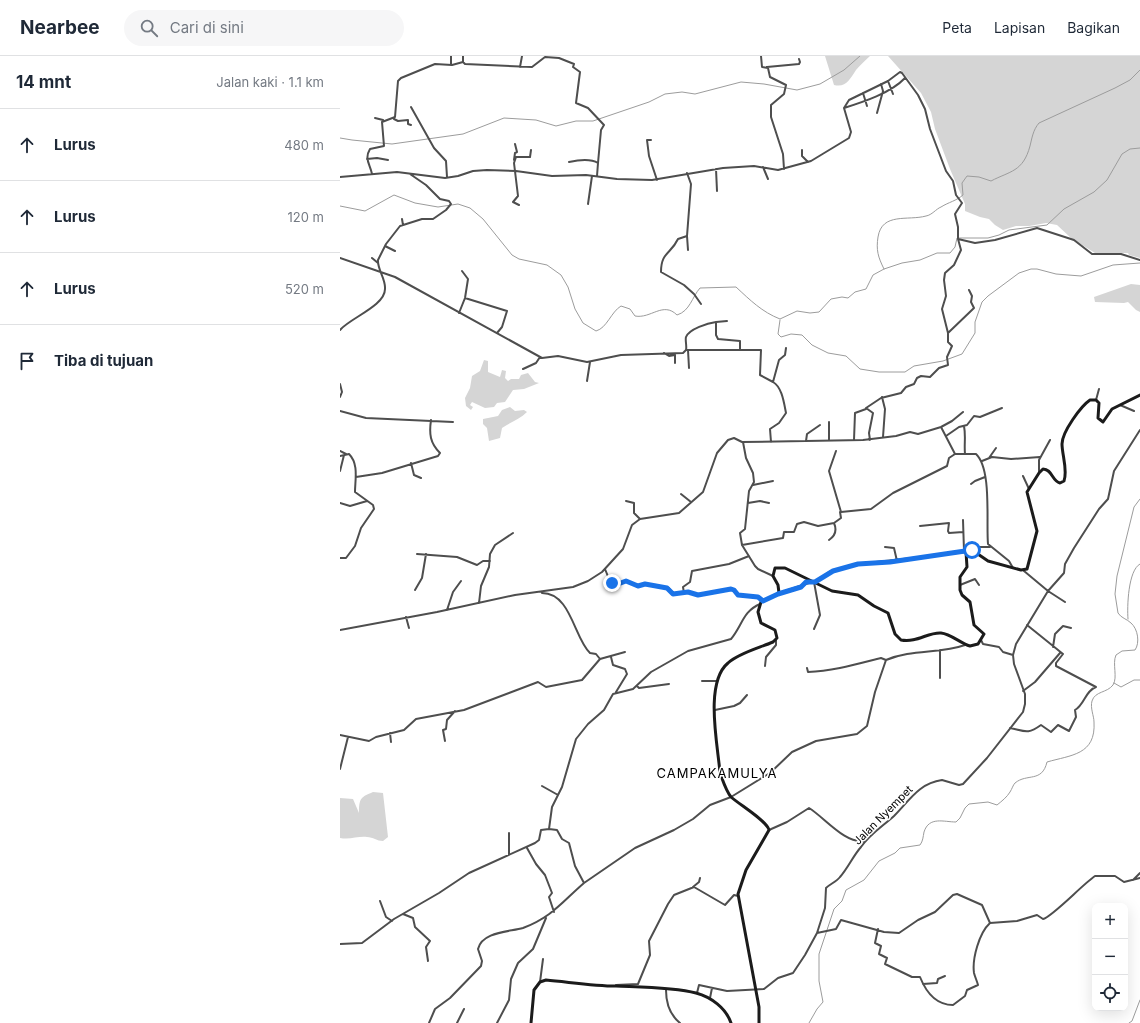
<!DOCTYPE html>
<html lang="id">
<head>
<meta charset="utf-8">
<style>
  body { margin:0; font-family:Inter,sans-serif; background:#f6f6f7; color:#1f2937 }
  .controls { position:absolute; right:12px; bottom:12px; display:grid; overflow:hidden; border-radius:8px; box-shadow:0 4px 16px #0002 }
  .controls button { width:36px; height:36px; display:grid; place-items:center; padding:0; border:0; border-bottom:1px solid #e0e1e3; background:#fff; color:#1f2937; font:20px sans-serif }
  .stop { position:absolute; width:12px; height:12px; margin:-9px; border:3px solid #1a73e8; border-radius:50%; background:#fff }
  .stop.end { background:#1a73e8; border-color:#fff; box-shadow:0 1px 4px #0008 }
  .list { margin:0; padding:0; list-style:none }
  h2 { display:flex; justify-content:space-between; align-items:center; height:52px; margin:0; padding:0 16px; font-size:17px }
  h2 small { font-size:13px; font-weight:400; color:#747a83 }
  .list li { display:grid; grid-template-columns:26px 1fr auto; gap:12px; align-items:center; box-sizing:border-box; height:72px; padding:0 16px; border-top:1px solid #e0e1e3 }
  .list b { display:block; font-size:15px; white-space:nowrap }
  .list em { font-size:13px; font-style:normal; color:#747a83 }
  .icon { flex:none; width:22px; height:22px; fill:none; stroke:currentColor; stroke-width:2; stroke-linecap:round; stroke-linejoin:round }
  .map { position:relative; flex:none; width:800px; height:967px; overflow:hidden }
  header { display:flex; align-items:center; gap:24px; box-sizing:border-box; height:56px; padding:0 20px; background:#fff; border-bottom:1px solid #e0e1e3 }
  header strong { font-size:19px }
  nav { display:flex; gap:22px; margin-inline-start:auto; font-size:14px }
  .search { width:280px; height:36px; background:#f6f6f7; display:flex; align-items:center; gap:10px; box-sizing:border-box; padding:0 14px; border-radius:22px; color:#747a83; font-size:15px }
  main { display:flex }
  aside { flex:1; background:#fff }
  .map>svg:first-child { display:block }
  .green { fill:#d5d5d5 }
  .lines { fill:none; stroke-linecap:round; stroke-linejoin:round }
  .stream { stroke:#9c9c9c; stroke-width:1 }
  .street { stroke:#4e4e4e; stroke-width:2 }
  .secondary { stroke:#1b1b1b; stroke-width:3 }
  .route { stroke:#1a73e8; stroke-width:5 }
  .labels { text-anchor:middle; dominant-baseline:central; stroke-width:3; stroke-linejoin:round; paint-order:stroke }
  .street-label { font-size:11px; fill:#000; stroke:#fff }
  .quarter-label { font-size:13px; letter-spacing:1px; fill:#000; stroke:#fff }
</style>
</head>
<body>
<header>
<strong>Nearbee</strong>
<div class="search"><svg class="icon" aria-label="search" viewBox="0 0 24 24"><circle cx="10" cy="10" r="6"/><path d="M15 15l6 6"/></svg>Cari di sini</div>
<nav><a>Peta</a><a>Lapisan</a><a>Bagikan</a></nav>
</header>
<main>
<aside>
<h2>14 mnt<small>Jalan kaki · 1.1 km</small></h2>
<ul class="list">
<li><svg class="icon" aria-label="ahead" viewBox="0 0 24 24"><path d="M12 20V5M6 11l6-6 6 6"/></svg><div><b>Lurus</b></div><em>480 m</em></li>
<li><svg class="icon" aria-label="ahead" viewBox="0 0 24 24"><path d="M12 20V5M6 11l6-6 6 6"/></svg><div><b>Lurus</b></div><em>120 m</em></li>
<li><svg class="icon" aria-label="ahead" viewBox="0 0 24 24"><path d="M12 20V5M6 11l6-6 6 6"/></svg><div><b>Lurus</b></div><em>520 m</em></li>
<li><svg class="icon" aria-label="arrive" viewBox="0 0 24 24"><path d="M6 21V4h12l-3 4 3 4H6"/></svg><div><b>Tiba di tujuan</b></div></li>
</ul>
</aside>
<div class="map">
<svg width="800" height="967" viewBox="0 0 800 967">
  <rect width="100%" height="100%" fill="#fff"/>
  <!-- green -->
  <path class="green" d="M485,0h45c-5,5 -10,9 -14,14 -6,9 -10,18 -22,15z
    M548,0h252v202l-11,-3 -1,-2h-33l-24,-15 -14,-13 -11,-2 -17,3h-13l-13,4 -8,-5 -6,-6 -9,-2 -15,-6v-7l-15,-35 -15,-40 -4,-17 -10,-19z
    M791,228l9,1v27l-4,-2 -8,-8 -4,1 -29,-1 -1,-5z
    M144,304l4,1v11l12,5 2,-7 4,1 -1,7 3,3 3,-2h8l2,-4 7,-2 7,9 4,1 -15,6 -11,1 -8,12 -8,1 -3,4 -9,1 -13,-6 -2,3 3,2 -2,3 -5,-4 -1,-8 5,-10 2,-12 8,-5z
    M170,351l5,4 9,-1 3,2c-7,7 -16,10 -25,16l-2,10 -11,3 -2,-13 -4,-4v-5l15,-3 4,-6z
    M33,736l10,1 5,44 -5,4c-6,0 -10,-4 -16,-4 -9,-1 -17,3 -27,1v-40l13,1 6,14c0,-15 2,-16 14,-21z"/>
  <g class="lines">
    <!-- stream -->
    <path class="stream" d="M0,82l12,2 40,4 71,-10 41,-16 32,2 20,6 20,-5h17l56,-19 16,-8 17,-2 13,2 46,-12 23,2 33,6 23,-6 24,-14 16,-14
      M0,150l25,5 29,-16 21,8 23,4 20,-3 12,4 13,11 29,36 7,4 28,6 14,10 7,12 7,22 8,14 13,8c11,-3 15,-19 25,-25l9,3 5,7c16,3 28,-15 42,-1 13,-4 15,-18 23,-27l36,-1c14,13 26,25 44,32l17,-8 13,2 9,-1 12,-13 11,-2 6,1 7,-6 11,-3 7,-14 11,-6 18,-6 18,-3 17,-7h13l5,-6 2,-9h31l11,-3 10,-5 38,-5 17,-16 30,-17 13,-12 15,-26 8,-5 10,-1
      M544,213c-6,-12 -8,-19 -6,-32 4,-25 30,-16 48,-21 6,-1 10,-7 15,-9 8,-5 15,-6 22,-12l-1,-12 5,-7 12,1 12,4c19,-10 32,-9 39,-35 2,-8 3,-16 9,-23l76,-35 15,-8 10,-10
      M440,264l-2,14 3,3 10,-3 11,1 10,10 16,8 18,3 14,13 19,3h26l9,-6 29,-5 19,-7 13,-21v-11l7,-20 6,-6 31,-23 12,-4h6l19,5 25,2 32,-11 27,-2
      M788,563c-1,-12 0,-49 12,-55
      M774,627l7,4 13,-7h6
      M469,967l8,-14 6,-7 -4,-21v-27l15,-45 8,-8 4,-11 18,-10 15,-19 16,-8 5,-5 20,-3c3,-4 3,-8 4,-13 5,-16 20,-10 32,-10l4,-4 5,-10 4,-4 19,-2 9,3c5,-4 10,-8 13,-13 2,-3 3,-7 5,-9 12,-10 27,0 32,-21 24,-7 49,-7 47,-40 0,-6 -4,-14 -2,-21 3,-10 15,-8 21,-16 5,-8 -1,-21 3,-30l6,-4 13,-1c5,-7 3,-21 -4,-27 -4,-4 -10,-5 -13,-10l-3,-19 2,-18 17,-69 6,-8
      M789,967l3,-2 8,-21"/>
    <!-- street -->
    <path class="street" d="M111,0v9
      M421,0l1,11 6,1 2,9 16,8 -2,9 -13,11v12l12,37 1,15
      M123,6v-6
      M180,11l2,-11
      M427,11l32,-3 1,-2 -1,-3
      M548,25l5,13
      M523,37l4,13
      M71,51l23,41 12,13 1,16
      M504,52c19,-6 47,-15 61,-30
      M537,57l6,-22 -2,-7
      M35,62l8,2
      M54,63l4,2 10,-1v4l3,1
      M311,84h-4l2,16 8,24
      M462,94v6l6,6
      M27,103l10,-1 11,2
      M174,104l1,-7 2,-1 -2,-8
      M229,106c9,-2 21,-4 29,1l-1,13
      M423,111l5,12
      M376,113l1,22
      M347,117l4,11 -4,52 -9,3c-7,15 -17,13 -17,33l23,13 10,9 7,10
      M32,118c-2,-10 -8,-15 -2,-25l14,-3 -2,-24 13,-5 3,-36 3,-3 34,-14 17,1 11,-3 2,2 67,3 13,-10 14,1 15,6 -1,3 7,5 -4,31 12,5 16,17 -3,5 -3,33
      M0,121l57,-5 48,6 13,-2 15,-5 14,-1 29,1 36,5 34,-1 31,4 35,1 71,-12 31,-2 24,4 33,-9 38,-23 2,-6 -7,-24 5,-8 39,-19 12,-9 2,1 16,22 7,14 5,20 16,42 7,10 3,14 6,8 -7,11 3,13v12l3,11 -7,15 -9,8 -1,7 2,16 -4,13 6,24v9l4,4 -5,11 1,8 -9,3 -9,9 -9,-1 -4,2 -3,6 -8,3 -5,6 -20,5 -15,10 7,5 -4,20 1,7
      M248,148l4,-28
      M179,149l-6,-3 5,-6 -4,-33 2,-6h14l1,-7
      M62,163l1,6
      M347,180l1,14
      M618,183l17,4 20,-3 42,-12 37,12 18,14h29l19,6
      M45,190l10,5
      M0,202l55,19 147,81 16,-2 29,6 34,-7 62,-2 3,-3c1,-4 -1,-10 0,-13 3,-8 22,-14 30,-15v13l2,4 22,2v9h21l-1,25 13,7
      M32,202l6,5
      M125,242l42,13 -5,16 -5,6
      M119,257l6,-15 3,-19 -6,-8
      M376,266l11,-1
      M0,274c10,-12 45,-24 45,-41 1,-10 -8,-20 -7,-29l8,-16 14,-18 22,-7h11l13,-9 5,-6 -2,-3 -9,-2 -14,-14 -16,-11
      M608,277l26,-25 -3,-6 1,-6 -3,-6
      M346,294h54
      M348,294l1,18
      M324,297l5,3 6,-1v8
      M183,313l13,-6 4,-6
      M247,325l3,-19
      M0,328l2,8 -2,5
      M542,341l3,12 -2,28
      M756,344l3,-11
      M780,349l14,6
      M0,355l26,7 87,4
      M489,366v18
      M624,370c2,10 0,18 1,28
      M601,371l14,27
      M606,380l13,-9 8,-2 7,-9 6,1 22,-9
      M514,384l1,-27 11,-4
      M466,385l1,-7 13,-9
      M403,386l3,16 7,15 1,9 -5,9 -4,38 -5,4 2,12 13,21 3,3 15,7
      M431,386l-1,-13 9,-6 7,-10c-2,-10 -4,-26 -13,-31l6,-22 6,-5 1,-7
      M0,395l6,3
      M496,395l-7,20 12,41 30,-3 22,-16 54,-27 2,-8 6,-4h21c16,15 10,68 12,90l21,17 4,7
      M0,400l9,-2c10,10 6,26 6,38l18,13 1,4 -13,19 -6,18 -9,12h-6
      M649,402l7,-10
      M642,405l10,-4 19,2 29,-2
      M71,407l3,12 7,3
      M0,415l4,-16
      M699,417v-13l11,-20
      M683,420l6,13
      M16,421l26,-4 56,-17 2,-3c-10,-10 -11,-19 -9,-33
      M631,428l4,-3 10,-4
      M413,429l20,-4
      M341,438l10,8
      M286,445l8,2v10l6,6
      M0,447l10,3 17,-5
      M408,447l12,-2 9,2
      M623,464l1,31
      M494,467l7,-5 -1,-6
      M580,470l29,-3 -1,8 1,2 14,-1
      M402,489l41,-7 1,-6h10l3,-8 7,-2 14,4 16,-3c3,7 1,13 -5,17
      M545,491l9,1 3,13
      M632,494l7,-3h11
      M77,498l40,3 20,8 6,-4h7
      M265,513l4,10 6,5 11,-3 12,5 7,-2 24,4 4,6 15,-2 10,3 33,-6 4,1 3,5 19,2 6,4
      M684,515l24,20 17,11
      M474,526l6,33 -6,14
      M475,526l14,-10 29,-8 108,-12
      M620,529l15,-6 4,6
      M75,534l7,-12 4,-24
      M344,537l-1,-6 7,-5 2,-11 37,-7 20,-8
      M439,537l33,-11
      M139,547l2,-17 8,-19 1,-13 5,-9 18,-12
      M107,554l6,-18 8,-11
      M66,561l3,11
      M0,574l97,-18 78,-17 58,-8 15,-6 14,-9 21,-23 9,-24 8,-6 39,-6 24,-21 14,-39 11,-13 6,-2 8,4 121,-2 33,-4 14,-4 8,2 23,-7 11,-6 11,-9
      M641,584l2,4 16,3 4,5 10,3
      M713,591l2,-13 8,-8 8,2
      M600,594v28
      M271,601l2,8 12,4 2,5 -11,18
      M260,603l25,-7
      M425,610l1,-9 10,-12v-6
      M467,612l1,4c25,-1 49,-8 73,-14l5,2
      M362,625h15
      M297,630l2,2 30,-4
      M683,635l12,-9 25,-29
      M375,654l19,-4 6,-3 7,-8
      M670,672c15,3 17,7 31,-3l10,7 7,-7 11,6 7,-14 -1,-7c10,-6 10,-19 21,-23l-40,-21v-3l7,-9 -36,-29
      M50,677l1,9
      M0,679l29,6 7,-4 28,-7 12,-11 48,-9 74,-28 8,5 36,-7 18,-21 -4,-5 -6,-1c-16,-15 -19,-60 -48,-60
      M105,685l-2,-11 3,-1 1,-9 8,-9
      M0,713l8,-32
      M202,730l16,9
      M209,773l8,1 5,9 7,4 6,23 9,17 51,-35 39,-18 19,-11 17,-14 21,-8 39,-24 22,-21 24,-11 41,-7 10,-8 8,-34 11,-32c26,-11 54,-6 79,-15
      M429,774l18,-8 22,-14c15,9 36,36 55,33
      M169,777v22
      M187,792l9,16 9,11 7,18 -3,4 5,15
      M793,824l7,-7
      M353,831l6,-5 1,-4
      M40,845l6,16 6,4
      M63,858l10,4 2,9 15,14 -4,6 2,14
      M538,873l-3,14 6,3 -2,8 8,4 -2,6 27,13h8c6,15 16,28 33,28l12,-9 2,-6 11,-5c-1,-4 -3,-8 -4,-12 -2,-14 5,-40 16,-50
      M477,877l19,-4 5,-9 43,12 15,1 19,-13 17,-8 18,-17 4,-1 25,11 8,18 27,-2 20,-6 6,4c9,-2 40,-35 52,-43h20l9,6 16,-4
      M0,888l22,-1 32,-24 45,-26 30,-20 66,-30 4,-3 2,-10 8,-1 3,-22 10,-20 14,-48 12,-15 16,-14 9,-16 20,-5 18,-17 37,-21 43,-12c11,-13 12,-28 29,-35
      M200,926l3,-23
      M583,928l14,-1 1,-4 7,-3
      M276,929l22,-1 12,-29 -1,-14 19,-37 6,-9 20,-8 31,18 9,-10 4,1
      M326,934c0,12 4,25 14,33
      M357,937l2,-8 28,6 37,-2 14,-11 15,-5 12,-18 12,-22 8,-25 1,-20c4,-4 10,-6 14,-11 8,-9 13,-21 21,-30 9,-13 22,-21 33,-31 15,-15 25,-33 48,-36l17,5 4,-1 24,-26 36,-46 2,-8v-10l-11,-30 -1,-9 3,-11 32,-53 16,-18 1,-9 9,-16 25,-39 9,-10 6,-28 26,-41
      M370,942l2,-10
      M89,967l6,-14 15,-11 31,-32 1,-5 -4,-12c4,-17 30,-17 45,-21 29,-11 39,-26 61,-45
      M117,967l7,-14
      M157,967l12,-23 2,-21 7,-16 15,-14 13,-31"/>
    <!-- secondary -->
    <path class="secondary" d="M191,967l3,-33 6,-8 6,-2c23,2 47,6 70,6 23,1 58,1 80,7 15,4 30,15 35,30
      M419,967v-16l-21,-113 8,-24 23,-40c-2,-9 -29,-25 -38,-33 -5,-6 -8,-16 -11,-24 -2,-27 -16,-90 8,-110 11,-10 31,-15 45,-21l4,-4 -2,-8 -14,-7 -3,-11 3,-10 18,-9 -1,-8 -5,-9 2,-8h10l47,23 26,4 16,11 14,7 7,21 6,6c16,3 27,-8 40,-7 10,1 19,10 29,13l8,-2 6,-10 -10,-9 -4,-23 -8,-7 -2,-5v-13l7,-10 -1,-15 6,-2 16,11 33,9 6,-1 10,-38 -10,-39 12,-19 4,-4c9,0 9,12 17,14l4,-2c4,-11 -2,-26 -2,-37 0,-12 19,-38 28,-44h6l3,3 -1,15 5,4 9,-13 28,-14"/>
  </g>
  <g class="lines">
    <!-- route -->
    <path class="route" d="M272,527l6,1 8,-3 12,5 7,-2 22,4 6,6 15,-2 10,3 33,-6 3,1 4,5 20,2 5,4 15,-7 23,-7 5,-5h9l18,-11 25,-7 32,-2 82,-12"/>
  </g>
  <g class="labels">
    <!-- street labels -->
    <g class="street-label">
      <text transform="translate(543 759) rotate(-45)">Jalan Nyempet</text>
    </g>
    <!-- quarter labels -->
    <g class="quarter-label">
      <text x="377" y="717">CAMPAKAMULYA</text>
    </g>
  </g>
</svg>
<div class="controls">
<button>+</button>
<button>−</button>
<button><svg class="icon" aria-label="locate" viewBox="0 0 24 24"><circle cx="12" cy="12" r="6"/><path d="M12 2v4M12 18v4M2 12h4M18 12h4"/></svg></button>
</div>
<div class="stop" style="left:632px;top:494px"></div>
<div class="stop end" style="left:272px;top:527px"></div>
</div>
</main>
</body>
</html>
